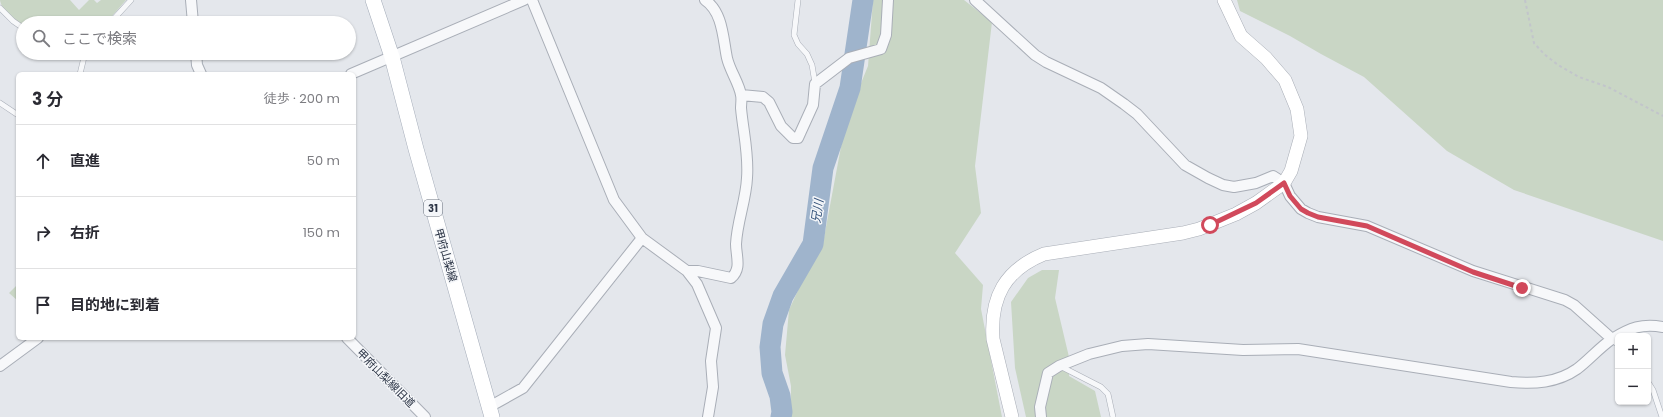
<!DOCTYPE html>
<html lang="ja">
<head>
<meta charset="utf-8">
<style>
  body { margin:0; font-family:Poppins,"Noto Sans JP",sans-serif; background:#f2f2f3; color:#2b2b33 }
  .controls { position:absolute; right:12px; bottom:12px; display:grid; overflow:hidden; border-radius:6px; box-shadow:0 1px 3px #0004 }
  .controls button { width:36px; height:36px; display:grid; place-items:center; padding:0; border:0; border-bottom:1px solid #e1e1e2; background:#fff; color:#2b2b33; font:20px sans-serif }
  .stop { position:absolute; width:12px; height:12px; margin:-9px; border:3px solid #d1495b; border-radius:50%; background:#fff }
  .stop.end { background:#d1495b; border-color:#fff; box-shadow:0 1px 4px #0008 }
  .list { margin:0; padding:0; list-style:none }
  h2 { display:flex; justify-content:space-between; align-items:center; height:52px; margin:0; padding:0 16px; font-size:17px }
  h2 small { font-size:13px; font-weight:400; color:#7c7c81 }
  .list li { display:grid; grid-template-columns:26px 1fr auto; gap:12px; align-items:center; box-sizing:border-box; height:72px; padding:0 16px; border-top:1px solid #e1e1e2 }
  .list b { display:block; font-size:15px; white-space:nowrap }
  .list em { font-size:13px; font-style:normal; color:#7c7c81 }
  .icon { flex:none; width:22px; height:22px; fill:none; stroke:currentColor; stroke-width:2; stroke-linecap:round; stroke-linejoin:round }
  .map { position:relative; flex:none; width:1663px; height:417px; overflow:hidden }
  .search { position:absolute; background:#fff; box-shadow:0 1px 3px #0004; left:16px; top:16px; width:340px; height:44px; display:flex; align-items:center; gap:10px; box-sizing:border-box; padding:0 14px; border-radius:22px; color:#7c7c81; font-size:15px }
  .panel { position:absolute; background:#fff; box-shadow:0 1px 3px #0004; left:16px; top:72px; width:340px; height:268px; border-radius:6px }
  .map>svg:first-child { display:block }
  .green { fill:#c9d6c5 }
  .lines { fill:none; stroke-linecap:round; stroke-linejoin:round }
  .river { stroke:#9fb4cc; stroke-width:21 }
  .lane-casing { stroke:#a9aeb7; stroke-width:6 }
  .street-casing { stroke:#a9aeb7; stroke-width:12 }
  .secondary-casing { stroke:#a9aeb7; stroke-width:14 }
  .primary-casing { stroke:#a3abb8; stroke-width:16 }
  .path { stroke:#c2c5cb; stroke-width:2; stroke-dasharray:3 3; stroke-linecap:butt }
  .lane { stroke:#f7f8fa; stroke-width:5 }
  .street { stroke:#f7f8fa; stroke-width:10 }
  .secondary { stroke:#fff; stroke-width:13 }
  .primary { stroke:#fff; stroke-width:15 }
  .route { stroke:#d1495b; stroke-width:5 }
  .labels { text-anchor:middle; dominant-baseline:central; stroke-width:3; stroke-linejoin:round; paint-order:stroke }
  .shield { fill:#f4f6f9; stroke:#676e7b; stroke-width:1 }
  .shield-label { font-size:10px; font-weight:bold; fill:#2b3445 }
  .street-label { font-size:11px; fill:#2b3445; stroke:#f4f6f9 }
  .water-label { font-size:12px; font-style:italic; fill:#34527a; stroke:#f4f6f9 }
</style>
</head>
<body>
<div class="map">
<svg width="1663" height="417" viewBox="0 0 1663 417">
  <rect width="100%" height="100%" fill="#e4e7ec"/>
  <!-- green -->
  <path class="green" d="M0,0h70l9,10 10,-10h5l3,3 4,-3h25l-20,23h-83v2c-8,-5 -22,-15 -23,-25z
    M873,0h91l28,22 -17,144 6,47 -26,40 28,32 -2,24 21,108h-211v-31l-6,-31 4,-45 16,-35 18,-32 23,-123 22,-54z
    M1237,0h426v241l-149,-51 -67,-39 -83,-74 -43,-23 -31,-18 -50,-25z
    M1042,270h17l-4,28 14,59v19l26,15 6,26h-75l-11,-49 -4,-66 17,-24z
    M18,284v17l-9,-8z"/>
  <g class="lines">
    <!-- river -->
    <path class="river" d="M781,417l1,-5 -2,-16 -8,-23 -2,-26 3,-23 10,-28 30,-52 10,-76 27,-80 13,-88"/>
    <!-- lane casing -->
    <g class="lane-casing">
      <path id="lane" d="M798,0l-4,35 4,9 9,10 5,11 3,18
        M0,8l13,13 10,7
        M110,23l21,-23
        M78,53l6,3
        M80,74l5,-21
        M0,103l18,12
        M1612,339l6,6
        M1060,366l41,21 7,7 5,23
        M1648,382l5,8 9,27"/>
    </g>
    <!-- street casing -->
    <g class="street-casing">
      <path id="street" d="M191,0l2,23
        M532,0l82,200 28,38 45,33 10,13 19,44 -5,33 2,26 -5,30
        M975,0l60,55 11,7 55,26 23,16 13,10 48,51 23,13 15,7 11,2 22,-4 17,-7 11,7 6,13 11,13 7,4 10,4 49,9 106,45 92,29 9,5 38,34c18,-11 30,-16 51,-12
        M196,53l1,12 4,9
        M351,74l173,-74
        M741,95l22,2 6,5 12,24 12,12h5l15,-33 2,-21 34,-26 32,-9 5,-14 2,-35
        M687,271h11l33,7c11,-9 5,-22 5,-34 1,-22 10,-44 11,-66 2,-24 -4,-47 -6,-70 0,-4 1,-9 0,-13 -2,-12 -11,-24 -14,-37 -4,-19 -4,-46 -22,-58
        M347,338l78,79
        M0,366l38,-28
        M489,407l34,-19 119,-150
        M1041,417l-1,-10 8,-34 11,-7 30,-12 33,-8 26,-2 95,6 55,-1 213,33c23,2 46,1 66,-13 12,-9 22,-21 35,-30"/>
    </g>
    <!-- secondary casing -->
    <g class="secondary-casing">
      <path id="secondary" d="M1012,417l-19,-78c-3,-42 12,-69 51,-85l139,-21 16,-4 37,-15 20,-11 28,-20 7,-12 10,-35 -4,-27 -12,-29 -19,-22 -25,-22 -17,-36"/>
    </g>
    <!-- primary casing -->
    <g class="primary-casing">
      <path id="primary" d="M373,0l19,57 24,92 76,268"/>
    </g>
    <!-- path -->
    <path class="path" d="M1525,0l9,43 10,11 14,11 21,12 29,10 55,29"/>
    <!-- lane -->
    <use href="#lane" class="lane"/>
    <!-- street -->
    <use href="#street" class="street"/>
    <!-- secondary -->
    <use href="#secondary" class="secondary"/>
    <!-- primary -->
    <use href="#primary" class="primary"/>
  </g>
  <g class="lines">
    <!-- route -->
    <path class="route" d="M1210,225l46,-22 28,-20 6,13 11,13 7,4 10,4 49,9 106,46 49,16"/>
  </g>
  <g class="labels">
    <!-- shield labels -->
    <rect class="shield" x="424" y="200" width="18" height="16" rx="3"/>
    <g class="shield-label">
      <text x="433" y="208">31</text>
    </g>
    <!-- street labels -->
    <g class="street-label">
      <text transform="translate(446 255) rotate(74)">甲府山梨線</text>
      <text transform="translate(386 378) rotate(45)">甲府山梨線旧道</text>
    </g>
    <!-- water labels -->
    <g class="water-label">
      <text transform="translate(817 211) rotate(-82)">兄川</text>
    </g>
  </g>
</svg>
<div class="controls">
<button>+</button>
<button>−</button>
</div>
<div class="stop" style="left:1210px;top:225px"></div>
<div class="stop end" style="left:1522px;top:288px"></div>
<div class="search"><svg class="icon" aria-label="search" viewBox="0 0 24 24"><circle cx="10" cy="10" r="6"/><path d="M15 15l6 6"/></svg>ここで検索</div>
<section class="panel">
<h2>3 分<small>徒歩 · 200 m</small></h2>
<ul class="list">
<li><svg class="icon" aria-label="ahead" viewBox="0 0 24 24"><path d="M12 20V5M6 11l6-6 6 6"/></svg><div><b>直進</b></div><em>50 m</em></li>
<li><svg class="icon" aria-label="right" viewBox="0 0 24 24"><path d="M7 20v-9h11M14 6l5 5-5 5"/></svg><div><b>右折</b></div><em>150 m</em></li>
<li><svg class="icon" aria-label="arrive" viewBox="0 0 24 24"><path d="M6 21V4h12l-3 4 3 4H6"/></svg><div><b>目的地に到着</b></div></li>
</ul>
</section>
</div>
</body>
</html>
